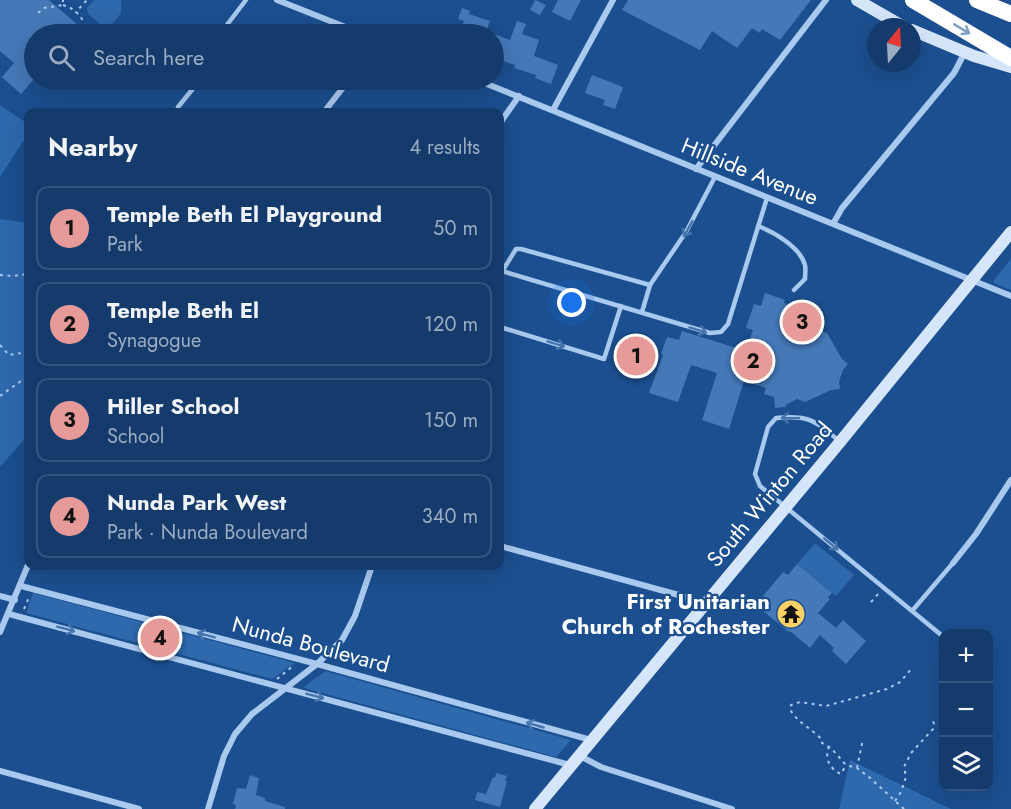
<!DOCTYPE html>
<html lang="en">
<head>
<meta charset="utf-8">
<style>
  body { margin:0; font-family:Jost,sans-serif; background:#214673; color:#f1f3f6 }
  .controls { position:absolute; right:18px; bottom:18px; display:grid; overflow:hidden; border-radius:12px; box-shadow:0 6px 24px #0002 }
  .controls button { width:54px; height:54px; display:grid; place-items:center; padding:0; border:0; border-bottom:2px solid #33557e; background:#143b6b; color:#f1f3f6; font:30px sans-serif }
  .compass { position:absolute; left:867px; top:18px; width:54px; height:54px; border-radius:50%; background:#143b6b; box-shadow:0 6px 24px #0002; rotate:18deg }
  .you { position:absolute; left:572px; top:303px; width:21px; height:21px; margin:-15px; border:4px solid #fff; border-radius:50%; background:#1a73e8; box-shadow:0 0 0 9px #1a73e833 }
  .badge { display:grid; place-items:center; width:39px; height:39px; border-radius:50%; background:#e69b98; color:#111; font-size:20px; font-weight:700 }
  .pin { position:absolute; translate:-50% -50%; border:3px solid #fff; box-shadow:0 2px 6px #0006 }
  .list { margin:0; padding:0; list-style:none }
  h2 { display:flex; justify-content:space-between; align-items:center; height:78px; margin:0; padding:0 24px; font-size:26px }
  h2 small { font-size:20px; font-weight:400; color:#9dadc1 }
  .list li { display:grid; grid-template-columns:39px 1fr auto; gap:18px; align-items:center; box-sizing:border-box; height:84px; margin:0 12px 12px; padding:0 12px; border:2px solid #33557e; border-radius:12px }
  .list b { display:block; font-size:22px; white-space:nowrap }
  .list p { margin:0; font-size:20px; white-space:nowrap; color:#9dadc1 }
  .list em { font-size:20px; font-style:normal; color:#9dadc1 }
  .icon { flex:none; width:33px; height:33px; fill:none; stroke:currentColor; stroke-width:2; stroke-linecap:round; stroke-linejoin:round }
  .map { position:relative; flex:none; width:1011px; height:809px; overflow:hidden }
  .search { position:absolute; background:#143b6b; box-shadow:0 6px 24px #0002; left:24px; top:24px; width:480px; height:66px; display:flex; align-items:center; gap:15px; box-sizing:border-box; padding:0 21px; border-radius:33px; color:#9dadc1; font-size:22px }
  .panel { position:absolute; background:#143b6b; box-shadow:0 6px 24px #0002; left:24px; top:108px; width:480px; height:462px; border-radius:12px }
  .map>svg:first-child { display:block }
  .green { fill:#2e69ad }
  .building { fill:#4478b7 }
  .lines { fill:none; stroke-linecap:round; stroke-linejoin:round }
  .path { stroke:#a9c9ee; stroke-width:2; stroke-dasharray:3 4.5; stroke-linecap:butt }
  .lane { stroke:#a9c9ee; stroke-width:4.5 }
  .street { stroke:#a9c9ee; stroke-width:6 }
  .secondary { stroke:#d6e6fa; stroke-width:12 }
  .highway { stroke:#fff; stroke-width:16 }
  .oneway { stroke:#829ec1 }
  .oneway2 { stroke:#4674ac }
  .labels { text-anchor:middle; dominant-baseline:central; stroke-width:4.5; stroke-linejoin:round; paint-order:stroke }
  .street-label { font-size:22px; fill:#fff; stroke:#1b4f8f }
  .poi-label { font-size:22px; font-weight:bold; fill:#fff; stroke:#1b4f8f; text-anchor:end }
</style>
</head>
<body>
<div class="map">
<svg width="1011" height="809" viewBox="0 0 1011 809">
  <rect width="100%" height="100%" fill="#1b4f8f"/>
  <!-- green -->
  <path class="green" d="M94,0h27v13l-12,15h-4l-17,-14 -1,-6z
    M0,105l28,19v10l-28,43z
    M0,219l28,4v212l-28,32z
    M1011,259v31l-15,-6 -3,-3z
    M622,338l36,13 -7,22 -37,-11z
    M815,543l39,32 -18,21 -39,-32z
    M33,593l262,70 -23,16 -246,-66z
    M325,671l246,69 -15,17 -248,-68 -4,-2z
    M850,760l101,49h-112z"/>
  <!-- building -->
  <path class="building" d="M0,0h49l30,26 -7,8h-38v45l-13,15 -19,-17 12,-14 -14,-12z
    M535,0l11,5 -6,10 -10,-5z
    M558,0h23l-11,21 -18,-9z
    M628,0h183l-31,40 -18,-11 -2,4 -8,-5 -15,20 -25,-17 -12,19 -78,-40z
    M462,8l8,3 -1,3 21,7 -4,10 -11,-4 -3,7h-13l5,-13 -6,-2z
    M517,21l9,3 -4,10 17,6 -5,16 24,9 -7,19 -16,-6 1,-3 -22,-7 1,-3 -21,-7v-24l16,6z
    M592,75l31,12 -8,22 -12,-4 2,-5 -20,-7z
    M765,293l20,7 -1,3 20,6 -2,8 6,11 8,-4 3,6 8,3 15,26 6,5 -5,6 -4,11 1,8 -9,1 -26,12 -8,-3 -11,6v2l-11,1 -1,-11 -10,-3 2,-6 -22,-7 -15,48 -27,-9 15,-47 -26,-8 -13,37 -29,-9 14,-38 -2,-1 6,-17 12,3 3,-9 64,20 7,-21 -7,-2 8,-24 7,2z
    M797,564l35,29 -4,4 2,2 -12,14 18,15 7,-8 23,21 -20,23 -14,-13 2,-3 -14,-13 -10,13 -20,-17 -1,1 -26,-21 2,-3 -3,-2 5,-6 -4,-4 20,-24 5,3z
    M496,773l11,3 -2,5h2l-7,26 -25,-7 2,-8 9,2 7,-17 2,1z
    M250,775l9,3 -3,17 9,3v3l20,6v2h-50l1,-4 -3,-1 4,-16 9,1z"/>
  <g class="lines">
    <!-- path -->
    <path class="path" d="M63,5l6,2 7,5
      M38,13l6,-5 19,-3v-5
      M80,34c6,-8 4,-15 -4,-22l11,-12
      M37,80h1
      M0,275l12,1 16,-2
      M0,345l9,10 19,-3
      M0,396l28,-20
      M871,602l9,-10
      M24,609l6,-14
      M277,679l16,-13
      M829,746c-5,13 1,23 12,28l5,-9
      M857,768l6,-29
      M895,801l6,-9 5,-15 -2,-10 7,-14 22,-24 1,-5 -2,-6
      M904,809l-35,-32 -12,-9 -11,-3 -15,-17 -9,-5v-3c-9,-11 -26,-18 -32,-31l1,-4 9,-3 26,4 61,-17 13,-7 13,-15"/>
    <!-- lane -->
    <path class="lane" d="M220,34l26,-34
      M178,107l22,-27
      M758,226c16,6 42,21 47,39 1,4 0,10 0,14l-11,11
      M502,271l208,62 11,-1 7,-8 39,-126
      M500,275l16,-26h5l129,36
      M642,312l8,-27 36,-53 29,-55
      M500,327l104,32 17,-53
      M840,442c-25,-22 -31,-27 -64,-24l-8,9 -13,47 5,12 152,125 41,-48
      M912,611l28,23"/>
    <!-- street -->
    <path class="street" d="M277,0l86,34
      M477,80l534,216
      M553,110l60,-110
      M324,112l25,-32
      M500,123l19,-27
      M696,169l130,-169
      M833,224l9,-16 112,-135 11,-21
      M500,546l186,51 15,10
      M953,563l23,-29 35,-54
      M21,586l296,78 274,76
      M0,596l15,4
      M9,614l561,151
      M0,632l28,-67
      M580,756l21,11 131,42
      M0,771l139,38
      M208,809l16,-53 11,-22 17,-20 65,-50 25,-24 13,-24 17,-50"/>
    <!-- secondary -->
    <path class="secondary" d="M857,0l47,27
      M912,30l62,26 37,11
      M535,809l305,-367 171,-210"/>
    <!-- highway -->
    <path class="highway" d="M913,0l98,58
      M977,0l34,14"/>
  </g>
  <!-- one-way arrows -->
  <defs><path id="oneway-shaft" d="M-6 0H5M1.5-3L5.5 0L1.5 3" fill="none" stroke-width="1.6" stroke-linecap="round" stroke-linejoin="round" transform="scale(1.5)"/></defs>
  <use class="oneway" href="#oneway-shaft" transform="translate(962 29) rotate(31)"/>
  <g class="oneway2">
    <use href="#oneway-shaft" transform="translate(688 229) rotate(119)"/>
    <use href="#oneway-shaft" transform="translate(698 330) rotate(17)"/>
    <use href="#oneway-shaft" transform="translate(556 344) rotate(17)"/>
    <use href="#oneway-shaft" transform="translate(790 418) rotate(-179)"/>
    <use href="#oneway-shaft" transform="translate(831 544) rotate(40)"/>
    <use href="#oneway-shaft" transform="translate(66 629) rotate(15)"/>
    <use href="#oneway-shaft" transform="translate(206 635) rotate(-165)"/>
    <use href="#oneway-shaft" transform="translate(315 696) rotate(15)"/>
    <use href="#oneway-shaft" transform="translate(535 725) rotate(-164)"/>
  </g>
  <!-- icons -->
  <defs>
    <g id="temple-disc" transform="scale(1.5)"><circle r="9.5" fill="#ffd166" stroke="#1b4f8f"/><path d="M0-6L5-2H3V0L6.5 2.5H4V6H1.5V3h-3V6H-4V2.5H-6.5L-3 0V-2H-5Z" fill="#111"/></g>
  </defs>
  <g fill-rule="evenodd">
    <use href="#temple-disc" x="791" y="614"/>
  </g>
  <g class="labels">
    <!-- street labels -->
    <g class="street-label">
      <text transform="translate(750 171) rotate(22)">Hillside Avenue</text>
      <text transform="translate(769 494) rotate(-50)">South Winton Road</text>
      <text transform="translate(311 644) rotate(15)">Nunda Boulevard</text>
    </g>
    <!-- poi labels -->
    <g class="poi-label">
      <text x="770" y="601">First Unitarian<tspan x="770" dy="25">Church of Rochester</tspan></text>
    </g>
  </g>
</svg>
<div class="controls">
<button>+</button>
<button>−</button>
<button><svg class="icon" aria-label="layers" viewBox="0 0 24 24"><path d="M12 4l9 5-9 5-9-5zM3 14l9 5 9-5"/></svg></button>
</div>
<svg class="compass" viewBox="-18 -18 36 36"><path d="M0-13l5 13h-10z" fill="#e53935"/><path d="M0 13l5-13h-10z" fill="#9dadc1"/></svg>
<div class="you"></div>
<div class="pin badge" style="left:636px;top:356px">1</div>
<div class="pin badge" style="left:753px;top:361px">2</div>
<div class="pin badge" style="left:802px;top:322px">3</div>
<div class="pin badge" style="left:160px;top:638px">4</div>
<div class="search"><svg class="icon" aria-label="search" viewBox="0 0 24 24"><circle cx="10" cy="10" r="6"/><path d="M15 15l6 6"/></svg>Search here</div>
<section class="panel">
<h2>Nearby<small>4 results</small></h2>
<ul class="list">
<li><span class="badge">1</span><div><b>Temple Beth El Playground</b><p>Park</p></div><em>50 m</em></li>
<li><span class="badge">2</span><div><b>Temple Beth El</b><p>Synagogue</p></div><em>120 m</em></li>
<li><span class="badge">3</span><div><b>Hiller School</b><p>School</p></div><em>150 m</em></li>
<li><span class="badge">4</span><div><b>Nunda Park West</b><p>Park · Nunda Boulevard</p></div><em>340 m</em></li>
</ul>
</section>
</div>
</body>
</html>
